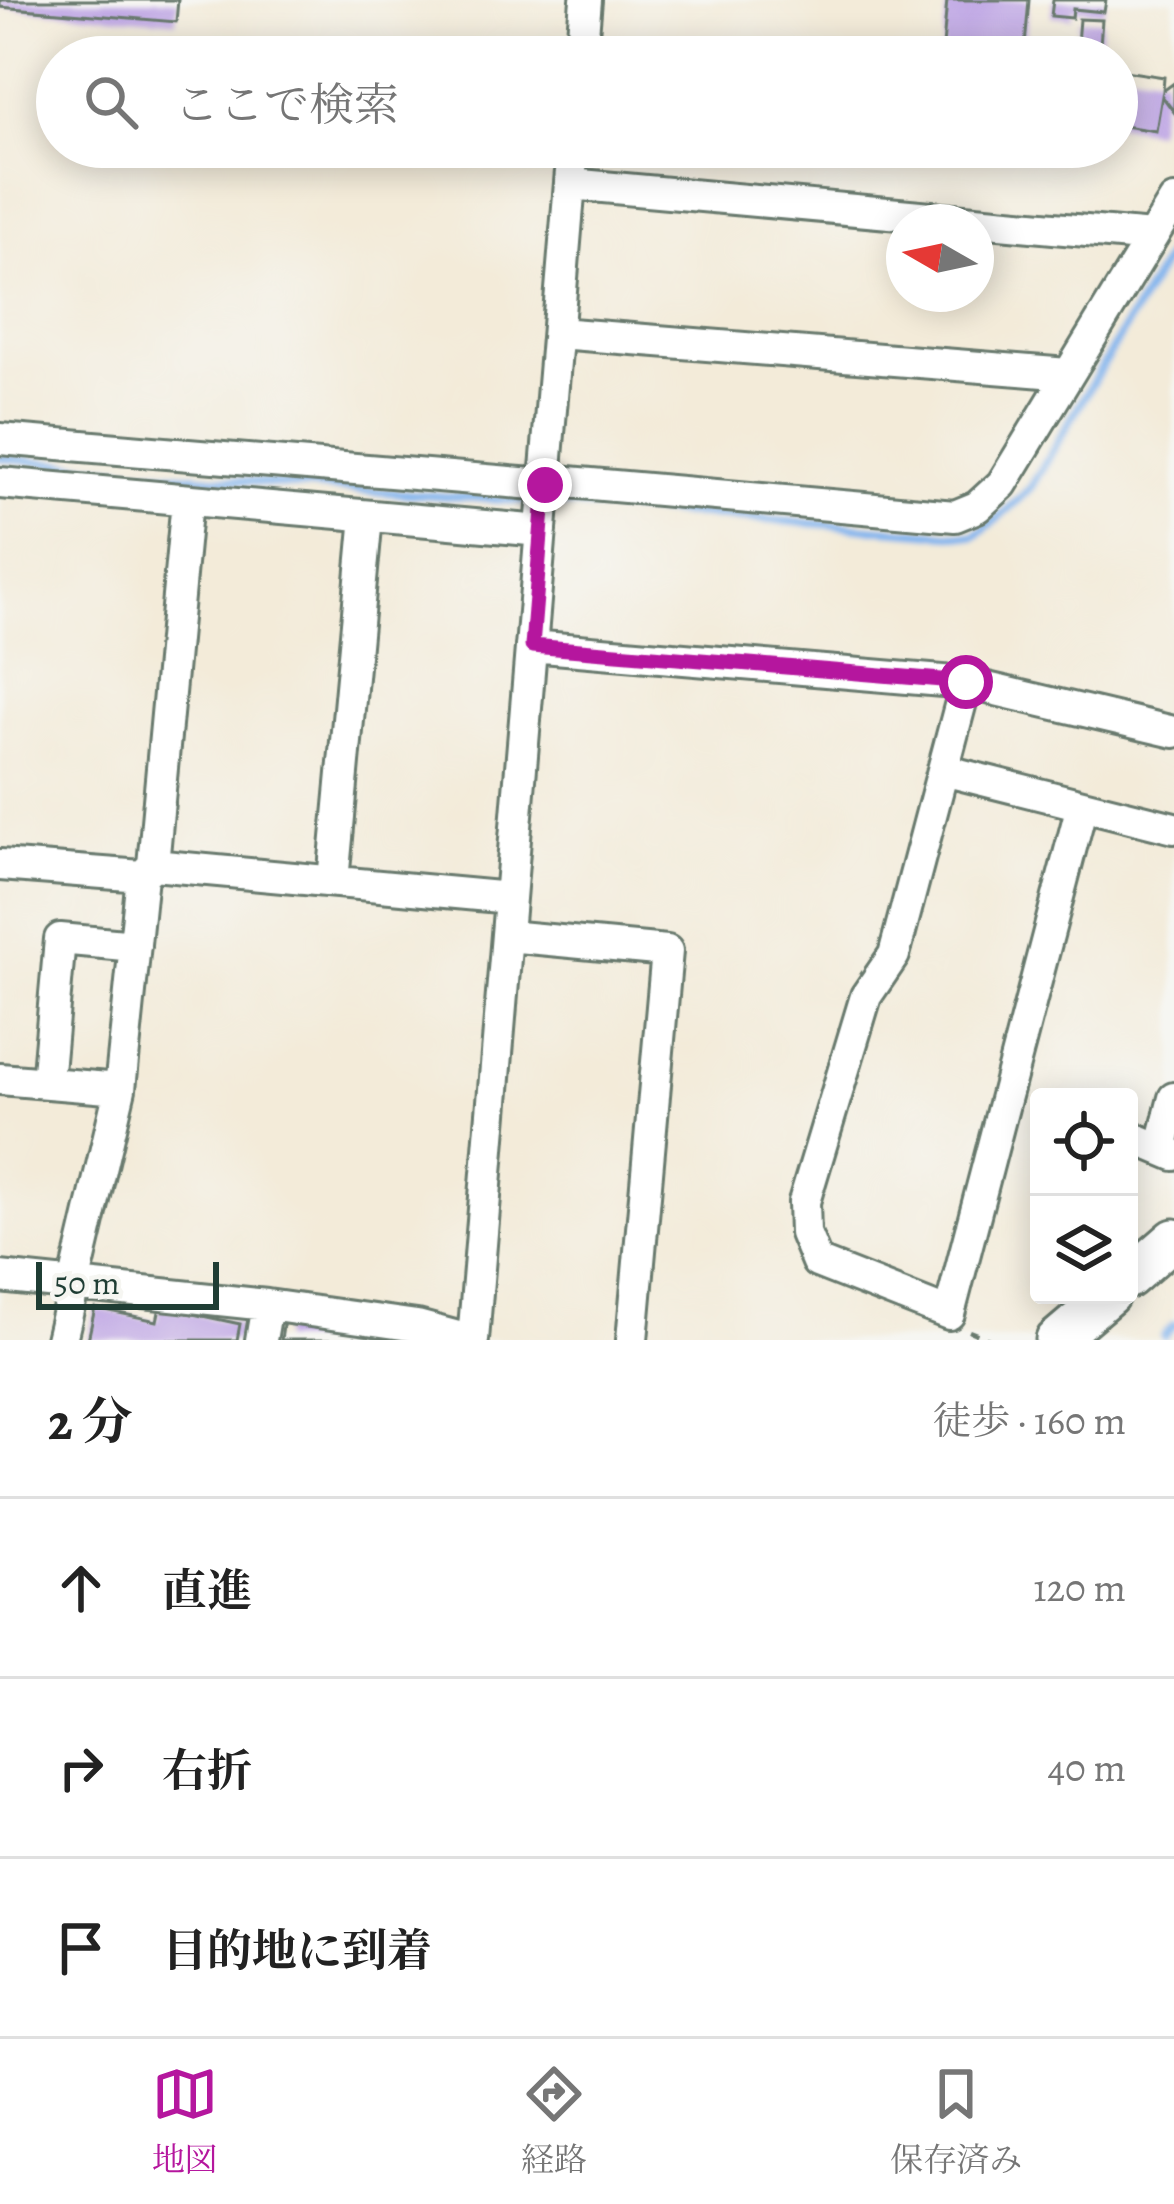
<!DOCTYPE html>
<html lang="ja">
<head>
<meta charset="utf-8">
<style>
  body { margin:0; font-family:Alegreya,"Noto Serif JP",serif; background:#f6f6f6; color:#222 }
  .controls { position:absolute; right:36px; bottom:36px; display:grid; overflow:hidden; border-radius:12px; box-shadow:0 6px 30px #0003 }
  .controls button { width:108px; height:108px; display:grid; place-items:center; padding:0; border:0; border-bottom:3px solid #e0e0e0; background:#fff; color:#222; font:60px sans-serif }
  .compass { position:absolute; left:886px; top:204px; width:108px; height:108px; border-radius:50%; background:#fff; box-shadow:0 6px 30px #0003; rotate:279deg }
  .scale { position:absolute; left:36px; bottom:30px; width:183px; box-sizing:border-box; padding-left:12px; border:6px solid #1f3d34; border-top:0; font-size:33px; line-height:42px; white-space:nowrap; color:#1f3d34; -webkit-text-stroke:9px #f6f6f2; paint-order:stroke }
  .stop { position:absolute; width:36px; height:36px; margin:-27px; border:9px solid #b5179e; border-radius:50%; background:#fff }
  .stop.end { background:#b5179e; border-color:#fff; box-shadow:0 3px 12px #0008 }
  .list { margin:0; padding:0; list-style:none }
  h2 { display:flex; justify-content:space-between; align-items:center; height:156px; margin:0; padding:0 48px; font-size:51px }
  h2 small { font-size:39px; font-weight:400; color:#767676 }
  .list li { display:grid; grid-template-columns:78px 1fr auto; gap:36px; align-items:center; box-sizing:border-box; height:180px; padding:0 48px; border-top:3px solid #e0e0e0 }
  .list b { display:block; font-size:45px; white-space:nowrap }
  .list em { font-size:39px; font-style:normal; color:#767676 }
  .icon { flex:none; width:66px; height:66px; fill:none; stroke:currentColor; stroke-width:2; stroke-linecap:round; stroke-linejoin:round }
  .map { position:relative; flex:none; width:1174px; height:1340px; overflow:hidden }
  .search { position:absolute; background:#fff; box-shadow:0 6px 30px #0003; left:36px; right:36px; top:36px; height:132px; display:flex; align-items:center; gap:30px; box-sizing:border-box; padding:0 42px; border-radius:66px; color:#767676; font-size:45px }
  .sheet { height:696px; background:#fff }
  nav { display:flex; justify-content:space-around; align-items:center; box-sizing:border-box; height:168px; border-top:3px solid #e0e0e0; background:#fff; font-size:33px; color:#767676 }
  nav a { display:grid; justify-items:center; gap:6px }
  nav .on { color:#b5179e }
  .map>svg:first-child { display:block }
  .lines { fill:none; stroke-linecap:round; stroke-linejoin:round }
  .stream { stroke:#80b4ee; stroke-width:8 }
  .building { fill:#b99ee3 }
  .minor-casing { stroke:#697a6e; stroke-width:36 }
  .major-casing { stroke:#697a6e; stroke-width:45 }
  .path { stroke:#697a6e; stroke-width:4.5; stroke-dasharray:9 9; stroke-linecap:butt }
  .minor { stroke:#fff; stroke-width:30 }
  .major { stroke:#fff; stroke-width:39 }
  .route { stroke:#b5179e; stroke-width:15 }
</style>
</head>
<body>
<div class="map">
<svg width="1174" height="1340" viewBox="0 0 1174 1340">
  <rect width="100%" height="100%" fill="#f6f6f2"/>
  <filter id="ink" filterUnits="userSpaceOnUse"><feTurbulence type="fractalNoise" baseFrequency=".00833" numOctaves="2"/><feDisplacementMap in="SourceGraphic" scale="24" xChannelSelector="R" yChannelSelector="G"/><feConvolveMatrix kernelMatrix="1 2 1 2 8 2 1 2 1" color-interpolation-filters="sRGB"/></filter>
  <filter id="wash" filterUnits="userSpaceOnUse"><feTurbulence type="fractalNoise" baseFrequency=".004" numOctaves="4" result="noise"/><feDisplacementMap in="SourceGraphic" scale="48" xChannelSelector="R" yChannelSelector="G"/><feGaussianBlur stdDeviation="2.7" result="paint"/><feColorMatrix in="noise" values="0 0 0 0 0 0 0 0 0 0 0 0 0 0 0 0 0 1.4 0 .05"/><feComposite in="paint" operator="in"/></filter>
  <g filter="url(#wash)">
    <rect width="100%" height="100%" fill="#f3ebd9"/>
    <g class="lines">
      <!-- stream -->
      <path class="stream" d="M0,458l296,28 237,16
        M548,503l426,33 26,-19 31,-30 143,-243
        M1164,1336l10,-11"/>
    </g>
    <g id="blocks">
      <!-- building -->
      <path class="building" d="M0,0h178l-2,22 -176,-15z
        M947,0h82l-5,57h-82z
        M1053,0h53l-2,12 -31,-3 -1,9 -21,-2z
        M1079,19l23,1 -3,37h-23z
        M1118,70l46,7 -1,14 11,-8v29l-12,-16 -6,35 -39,-6z
        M160,1307l80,17 -3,16h-149l7,-32 62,13z
        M284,1320l121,17 -1,3h-123z"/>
    </g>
  </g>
  <g filter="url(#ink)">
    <use href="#blocks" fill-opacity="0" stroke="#697a6e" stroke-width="3"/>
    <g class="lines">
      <!-- minor casing -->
      <g class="minor-casing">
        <path id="minor" d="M581,57l5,-57
          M570,184l582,53
          M558,333l510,41
          M0,439l545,46
          M546,480l409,36 22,-9 25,-23 172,-283
          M0,483l541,48
          M531,646l435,37 208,49
          M966,683l-72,272 -28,41 -62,206 1,31 12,29 132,52 133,-509
          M943,770l231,58
          M0,865l142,11 11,-11 357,33
          M153,865l34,-365
          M333,881l34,-365
          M507,936l160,15 -35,389
          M0,1079l120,10
          M47,1083l13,-144 75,7
          M1129,1136l45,19
          M1161,1149l13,-51
          M0,1277l267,28 150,21 52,14
          M61,1340l59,-251 22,-213
          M261,1340l6,-35
          M473,1340l100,-1193"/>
      </g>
      <!-- major casing -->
      <g class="major-casing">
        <path id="major" d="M1129,1278l45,-39
          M1056,1340l53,-45"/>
      </g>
      <!-- path -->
      <path class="path" d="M969,1331l22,9"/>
      <!-- minor -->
      <use href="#minor" class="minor"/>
      <!-- major -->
      <use href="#major" class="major"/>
    </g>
  </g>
  <g class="lines" filter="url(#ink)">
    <!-- route -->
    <path class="route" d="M545,485l-13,161 434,36"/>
  </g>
</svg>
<div class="controls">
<button><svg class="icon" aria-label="locate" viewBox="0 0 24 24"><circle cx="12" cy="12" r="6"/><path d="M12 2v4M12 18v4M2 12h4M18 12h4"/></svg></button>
<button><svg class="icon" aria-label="layers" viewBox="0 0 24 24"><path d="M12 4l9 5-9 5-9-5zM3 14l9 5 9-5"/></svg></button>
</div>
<svg class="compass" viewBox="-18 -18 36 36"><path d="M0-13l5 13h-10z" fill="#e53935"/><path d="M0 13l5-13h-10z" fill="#767676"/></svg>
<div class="scale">50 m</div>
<div class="stop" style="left:966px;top:682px"></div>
<div class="stop end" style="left:545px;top:485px"></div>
<div class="search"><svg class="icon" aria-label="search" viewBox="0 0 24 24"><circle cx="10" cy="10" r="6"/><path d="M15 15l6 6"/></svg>ここで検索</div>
</div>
<section class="sheet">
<h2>2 分<small>徒歩 · 160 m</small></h2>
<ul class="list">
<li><svg class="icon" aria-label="ahead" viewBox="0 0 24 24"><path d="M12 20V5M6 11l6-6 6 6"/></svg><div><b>直進</b></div><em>120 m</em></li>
<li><svg class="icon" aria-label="right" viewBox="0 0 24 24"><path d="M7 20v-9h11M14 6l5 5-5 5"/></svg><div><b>右折</b></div><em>40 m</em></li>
<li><svg class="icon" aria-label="arrive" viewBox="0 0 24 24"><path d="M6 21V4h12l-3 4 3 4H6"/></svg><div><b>目的地に到着</b></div></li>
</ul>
</section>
<nav>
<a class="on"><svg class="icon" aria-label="map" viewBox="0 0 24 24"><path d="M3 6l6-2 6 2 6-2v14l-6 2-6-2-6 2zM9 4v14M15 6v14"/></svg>地図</a>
<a><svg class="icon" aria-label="directions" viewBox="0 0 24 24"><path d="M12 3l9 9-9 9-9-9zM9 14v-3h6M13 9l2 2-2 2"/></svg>経路</a>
<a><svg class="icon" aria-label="saved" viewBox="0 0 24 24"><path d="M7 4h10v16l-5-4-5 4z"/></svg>保存済み</a>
</nav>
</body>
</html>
